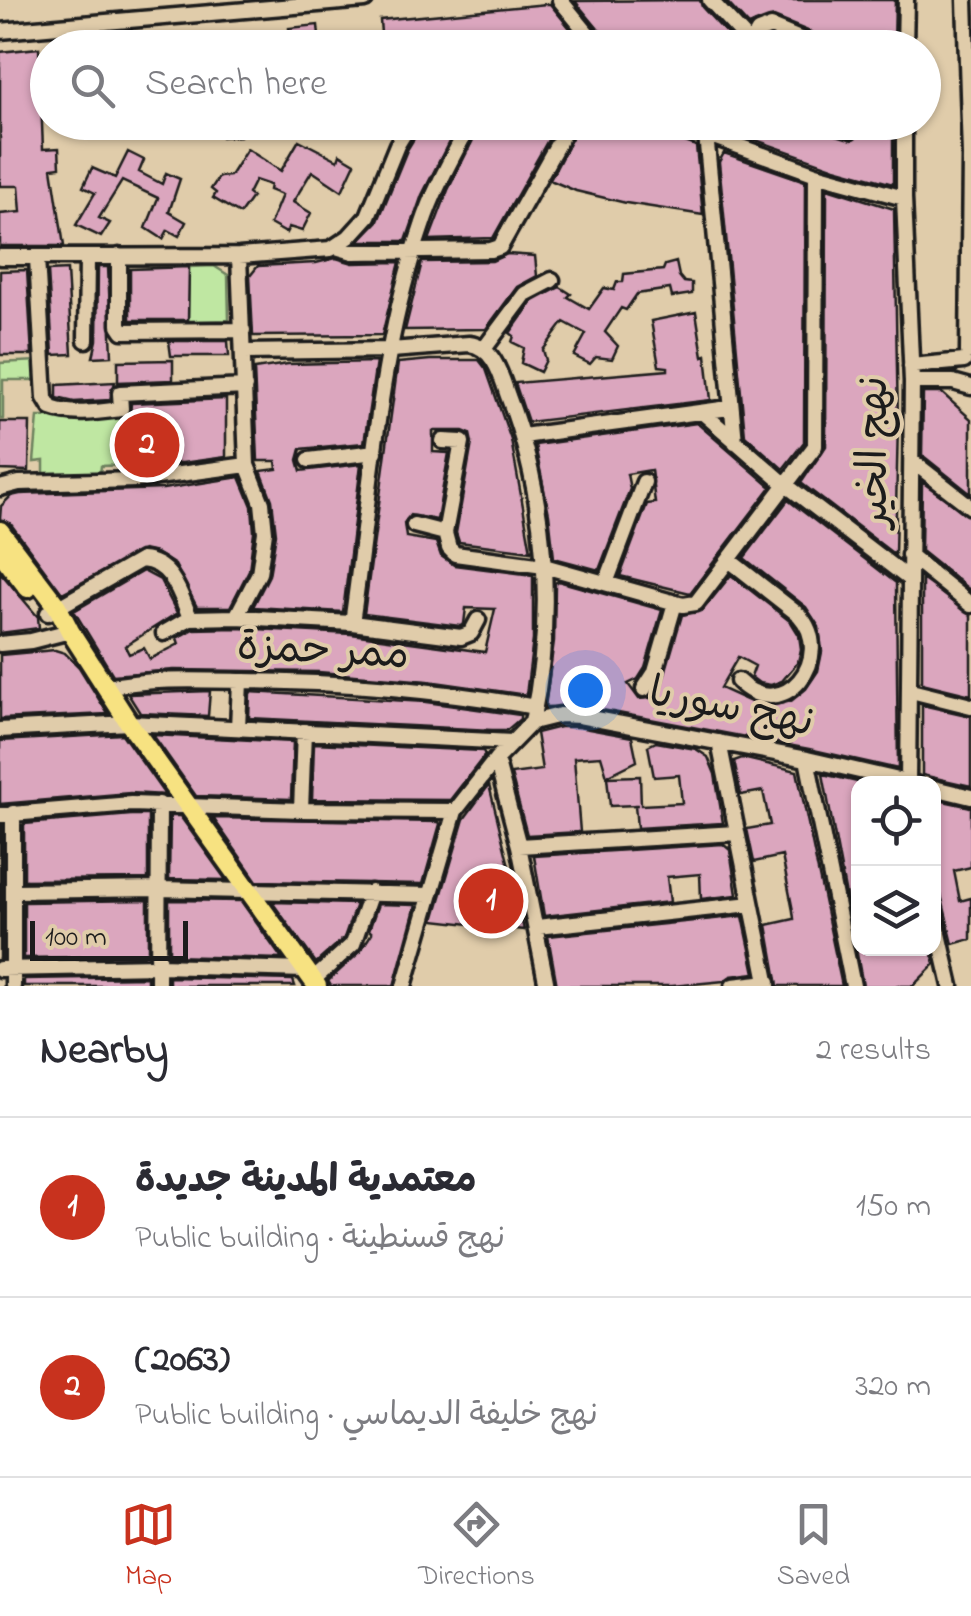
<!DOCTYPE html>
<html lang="en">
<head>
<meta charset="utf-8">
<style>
  body { margin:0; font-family:"Indie Flower","Playpen Sans Arabic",sans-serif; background:#f2f2f3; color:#2b2b33 }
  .controls { position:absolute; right:30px; bottom:30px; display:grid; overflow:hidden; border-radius:20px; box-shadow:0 2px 8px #0004 }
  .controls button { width:90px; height:90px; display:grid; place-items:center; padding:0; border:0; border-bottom:2px solid #e1e1e2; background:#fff; color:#2b2b33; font:50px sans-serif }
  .scale { position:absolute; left:30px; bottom:25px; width:158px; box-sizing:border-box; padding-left:10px; border:5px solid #1c1c1c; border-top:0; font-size:28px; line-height:35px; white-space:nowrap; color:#1c1c1c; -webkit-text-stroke:8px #e0ccaa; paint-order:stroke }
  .you { position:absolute; left:585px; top:690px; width:35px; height:35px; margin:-25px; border:8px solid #fff; border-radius:50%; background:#1a73e8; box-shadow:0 0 0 15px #1a73e833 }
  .badge { display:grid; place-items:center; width:65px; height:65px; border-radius:50%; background:#c8321e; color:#fff; font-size:32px; font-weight:700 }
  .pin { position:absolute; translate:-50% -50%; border:5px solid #fff; box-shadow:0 2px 10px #0006 }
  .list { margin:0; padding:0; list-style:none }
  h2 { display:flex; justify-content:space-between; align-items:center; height:130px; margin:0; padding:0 40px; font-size:42px }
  h2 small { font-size:32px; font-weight:400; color:#7c7c81 }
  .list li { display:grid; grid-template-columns:65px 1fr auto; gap:30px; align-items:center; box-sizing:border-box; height:180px; padding:0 40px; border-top:2px solid #e1e1e2 }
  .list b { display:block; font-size:38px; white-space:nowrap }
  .list p { margin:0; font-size:32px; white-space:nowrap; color:#7c7c81 }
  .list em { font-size:32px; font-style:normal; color:#7c7c81 }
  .icon { flex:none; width:55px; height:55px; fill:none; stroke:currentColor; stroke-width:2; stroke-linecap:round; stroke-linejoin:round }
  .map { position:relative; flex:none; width:971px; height:986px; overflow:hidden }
  .search { position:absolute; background:#fff; box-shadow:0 2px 8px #0004; left:30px; right:30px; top:30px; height:110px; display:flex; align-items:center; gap:25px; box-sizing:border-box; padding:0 35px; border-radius:55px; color:#7c7c81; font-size:38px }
  .sheet { height:490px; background:#fff }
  nav { display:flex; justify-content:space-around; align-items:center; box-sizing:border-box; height:140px; border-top:2px solid #e1e1e2; background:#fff; font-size:28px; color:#7c7c81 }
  nav a { display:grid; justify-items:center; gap:5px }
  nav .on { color:#c8321e }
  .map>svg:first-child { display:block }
  .green { fill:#bfe7a2; stroke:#6e825f; stroke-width:2.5 }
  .building { fill:#dba6be; stroke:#1c1c1c; stroke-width:2.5 }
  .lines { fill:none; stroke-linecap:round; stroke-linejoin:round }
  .minor-casing { stroke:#1c1c1c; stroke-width:21 }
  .major-casing { stroke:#1c1c1c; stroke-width:25 }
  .minor { stroke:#e0ccaa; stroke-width:14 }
  .major { stroke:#f7e281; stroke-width:18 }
  .labels { text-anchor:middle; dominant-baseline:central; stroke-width:8; stroke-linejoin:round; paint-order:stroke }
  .street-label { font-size:42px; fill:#1c1c1c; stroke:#e0ccaa }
</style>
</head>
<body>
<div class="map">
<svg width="971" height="986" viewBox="0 0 971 986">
  <rect width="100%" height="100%" fill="#e0ccaa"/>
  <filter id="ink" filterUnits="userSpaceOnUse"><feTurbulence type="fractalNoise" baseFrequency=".01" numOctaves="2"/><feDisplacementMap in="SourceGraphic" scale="20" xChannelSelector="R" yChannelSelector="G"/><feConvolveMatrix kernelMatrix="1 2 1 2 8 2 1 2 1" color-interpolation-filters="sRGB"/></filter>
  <g filter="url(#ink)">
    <!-- green -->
    <path class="green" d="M214,266l14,9 1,45 -41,1 1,-54z
      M37,361v19h-34v39h-3v-56z
      M38,417h87l1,48 -25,1 -1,8 -56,2v-15l-10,1z"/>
    <!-- building -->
    <path class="building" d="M700,0l2,7 38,41h-38l-4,-9 -16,-5 -19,6 -3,8h-38l-6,-9 -17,-9 -24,-29z
      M725,0h170l-1,48h-62l-7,-10 -51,-21 -25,9z
      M547,4h3l36,44h-204l-2,-28z
      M318,25l2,23h-30l-1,-20z
      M39,48l4,101 16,-1 1,19 -8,1 12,78h-64v-32l21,-2 -2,-26h-19v-134z
      M110,122h20l2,10 -18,3z
      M186,122h32l1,3 -32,9z
      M222,122h18v14l-18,1z
      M424,122h35l-37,73 -16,46h-47l19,-20 29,-71z
      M482,122h76l-65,116 -64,2 19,-50z
      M580,122h52l64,24 7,69 -77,-12 -50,-12 -26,-11z
      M705,122h117l5,10 25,8 9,-6 -2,-12h34v62l-58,-16z
      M299,140l39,20 2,-6 15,9 -13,28 -30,-20 -19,31 18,11 -9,18 -13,-4 -3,6 -16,-9 12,-29 -13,-5 1,-5 -15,-5 -7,14 4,3 -12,17 -27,-16 3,-5 -5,-4 8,-12 11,-1 17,-27 34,22z
      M128,152l16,8 -5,12 23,12 4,-11 14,6 -11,33 17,10 -7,14 -11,-6 -5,9 -17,-11 12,-30 -36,-17 -23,37 11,5 -9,14 -25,-12 19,-32 -12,-6 9,-19 23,10z
      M724,153l81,28 -1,261 -21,27 -38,-34 -26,-273z
      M827,188l67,21 4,213 -3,133 -94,-72 25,-37z
      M507,254l28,2 2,20 -20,11 -31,42 -81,1 17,-68 70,-1z
      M336,258l17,5 47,-1 -18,73 -129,1 -3,-60 8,-10 58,-3z
      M676,262l3,14 5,6 8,1v11l-20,3 -2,-8 -33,5 -11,16 -5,-2 -16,24 13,14 -6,13 -16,-2 -6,7 -16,-8 12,-22 -22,-12 -21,28 3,10 -6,12 -19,-9 3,-15 -12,-6 2,-6 -4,-3 22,-31 28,-15 11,7 -3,3 21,12 15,-21 10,2 3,-8h6l1,-8 39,-4 2,-5z
      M98,267h10l4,89 -19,1 4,-17z
      M189,267l-1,53h-58v-51z
      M27,270l5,85h-32v-84z
      M67,270l5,84 -19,1 -5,-84z
      M696,312l7,44 3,-1 5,45 -183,22 -13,-39 153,-13v-3l-9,-1 -8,-45z
      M169,341h59l1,15h-58z
      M173,360v20l-55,2v-21z
      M430,360h49l7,9 25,71 20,111 -72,-9 -3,-9 16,-90 -2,-9 -7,-3h-30v21l16,1 -12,67 -27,-5 -6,8 2,14 30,5 5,14 13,9 79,10v65l-7,55 -98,-14 -110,-9 -144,-2 -61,5 -39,-64 69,-40 17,9 17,33 -52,33 4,8 15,-6 6,11 29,-15 -2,-6 16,-9 43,-1 115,6 134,18 10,-43 -29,-1 -2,16 -4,2 -96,-12 34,-251z
      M376,362l-12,81 -63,6 -3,11 3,11 60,-7 -18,148 -90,-5 16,-32 7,-41 -4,-34 -11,-29 16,-2 -1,-8h-18l-4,-92 34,-5z
      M115,382l-5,18 -36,2 -17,-4v-13z
      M923,393h19l29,26v75l-49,-39z
      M226,399v58l-44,6 -46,-1v-33l-7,1 2,-27z
      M0,422h30l-1,49 -29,-1z
      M697,423l74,64 -81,106 -70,-17 27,-72 8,-1 -4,-33 -24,4 3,15 -31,81 -45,-12 -5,-44 -14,-69z
      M240,477l12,29 2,26 -5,38 -19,37h-33l-22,-42 -19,-12 -13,-3 -81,43 -52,-70 -10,-4 1,-13 10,-10 9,-2 143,-5z
      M922,482l49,35v74l-50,-40z
      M788,500l108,83 2,186 -89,-20 -228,-43 -36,1 9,-66 1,-58 3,-2 104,29 -17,58 -7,11 -10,5 11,15 11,-1 11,-11 21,-72 21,-5 28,-35 60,47 8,13 2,14 -3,13 -16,19 -11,4 -12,-2 -8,-6 4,-11 -17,-9 -18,31 33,15 18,3 20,-5 15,-12 12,-18 4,-19 -3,-25 -13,-20 -62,-49z
      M0,572l38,45 1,11 -39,5z
      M922,579l49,36v80l-49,-12z
      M55,650l10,3 14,14 29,47 -108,5v-64z
      M210,691l-2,25 -68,-3 -12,-19z
      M250,692l176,10 94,13v4l-13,11h-15l-243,-12z
      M922,705l49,11v70l-49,-11z
      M560,727h18l54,10 5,24 -30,15 -6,-20 -27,2 6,74 -53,3 -16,-61 31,-4 -6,-37z
      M122,734l43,61 -35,-2 -130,11v-63z
      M153,735l140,7 -2,57 -95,-3z
      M656,742l40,7 12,8 7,17 8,49 -86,5 -2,-23h3l-28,1 -3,-29 33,-1 1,29 41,-2 -3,-28 -25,2 -6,-31z
      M314,743l169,8 2,4 -35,45 -138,-1z
      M742,758l55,13 45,215h-64l-11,-61 27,-6 -1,-8 -11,-55 -28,6 -7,-33 23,-4 -7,-34 -22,4 -7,-34z
      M823,774l43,10h-8v164h73l4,16 -22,22h-50z
      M489,785l23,93 12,52 -90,-10 30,-101z
      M934,799l37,8v60l-17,4 6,30 11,-3v41l-18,5 -19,-78z
      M131,815h17v64l-124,1v-56z
      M170,816h10l46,64 -57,-1z
      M213,818l226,4 1,2 -17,60 -166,-3z
      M2,825v133h-2v-132z
      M723,844l7,6 7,45 -36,4 -1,-25 -33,3 3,25 -126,14 -10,-60z
      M148,900v56l-124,2v-56z
      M169,900l72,1 41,58 -113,-3z
      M272,902l84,2 -12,34 -28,25z
      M378,904l38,1 -22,81h-63l-3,-5 32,-29 12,-19 -3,-3z
      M743,916l12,57 -24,3 -7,5 -52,5h-115l-9,-50z
      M147,977v9h-123v-7z
      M169,977l124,3 2,6h-126z"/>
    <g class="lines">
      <!-- minor casing -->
      <g class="minor-casing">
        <path id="minor" d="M560,0l32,39 19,9
          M710,0l41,44v4
          M965,0l5,155 -2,197
          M0,31l365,-31
          M751,44l7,-12 13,-5 50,21
          M670,48l14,-4 8,4
          M905,48l1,-48
          M672,122l144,52 88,24
          M832,122l19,7
          M904,122v76l8,184 -4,402
          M706,134l29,308
          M336,247l17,5 138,-2 9,-3 70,-125
          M119,256v69l4,6 120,-1
          M0,257l239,-1 92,-7 18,-12 19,-21 29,-71 14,-23
          M37,258l8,140 6,10c21,8 47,4 70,1l-1,-16 125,-6
          M86,340l1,-82
          M484,349l41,-55 27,-14
          M244,352l147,-2 78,-6c25,3 32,32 39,52 39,102 47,219 24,326
          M911,366l53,-5
          M912,382h41l18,5
          M702,412l84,73 123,94
          M523,436l206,-28
          M443,441l19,1 -17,91 4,15 6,6 89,12 139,39 13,-2 119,-157 1,-272
          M309,460l66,-8
          M912,461l59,46
          M0,488l19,-5 116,-3 112,-15
          M414,525l31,8
          M909,555l62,50
          M729,560l70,55c38,42 -16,111 -61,66
          M606,583l38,-101
          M48,613l93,-53c31,2 39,33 49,58
          M236,617l23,-44 6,-41 -3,-29 -15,-38 -8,-209
          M352,623c19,-131 26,-271 70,-397 12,-37 31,-70 49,-104
          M164,633l26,-15 46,-1 116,6 109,14 10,-4 7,-13
          M0,644l31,-3 39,-10
          M106,687c45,-9 92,-7 138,-6 97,1 196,9 291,26
          M644,689l11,-17 20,-69
          M911,691l60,15
          M238,728l2,-47
          M0,730l129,-7 383,19
          M719,742l49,244
          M496,759l23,87 28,140
          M807,759l46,227
          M934,788l37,9
          M301,810l3,-79
          M0,815l131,-11 170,6 154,1
          M519,846l217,-13
          M15,891l143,-2 272,6
          M934,912l17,74
          M537,927l214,-23
          M0,969l159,-3 146,4
          M313,980l40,-36 18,-52
          M13,986v-173
          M158,986l1,-182
          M404,986l51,-175 41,-52 36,-37 28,-7 19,1 228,43 109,25
          M733,986l35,-4"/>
      </g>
      <!-- major casing -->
      <g class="major-casing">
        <path id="major" d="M0,531l57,75 13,25 59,92 188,263
          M0,552l28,36"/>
      </g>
      <!-- minor -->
      <use href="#minor" class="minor"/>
      <!-- major -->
      <use href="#major" class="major"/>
    </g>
  </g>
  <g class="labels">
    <!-- street labels -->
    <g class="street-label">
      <text transform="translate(875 452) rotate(-90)">نهج الخير</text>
      <text transform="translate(323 652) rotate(3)">ممر حمزة</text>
      <text transform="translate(731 709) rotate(11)">نهج سوريا</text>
    </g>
  </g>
</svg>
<div class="controls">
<button><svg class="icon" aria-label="locate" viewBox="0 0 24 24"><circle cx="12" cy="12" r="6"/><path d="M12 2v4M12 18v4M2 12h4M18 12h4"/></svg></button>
<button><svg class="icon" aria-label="layers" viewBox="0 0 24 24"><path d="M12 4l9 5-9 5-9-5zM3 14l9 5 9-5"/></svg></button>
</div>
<div class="scale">100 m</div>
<div class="you"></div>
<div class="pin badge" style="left:491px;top:901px">1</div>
<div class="pin badge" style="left:147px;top:445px">2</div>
<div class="search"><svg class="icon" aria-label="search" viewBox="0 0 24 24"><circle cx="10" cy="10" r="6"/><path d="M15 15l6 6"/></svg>Search here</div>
</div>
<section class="sheet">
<h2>Nearby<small>2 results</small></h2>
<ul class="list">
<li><span class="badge">1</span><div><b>معتمدية المدينة جديدة</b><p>Public building · نهج قسنطينة</p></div><em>150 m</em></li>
<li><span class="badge">2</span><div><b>(2063)</b><p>Public building · نهج خليفة الديماسي</p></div><em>320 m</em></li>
</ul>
</section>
<nav>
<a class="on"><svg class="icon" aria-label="map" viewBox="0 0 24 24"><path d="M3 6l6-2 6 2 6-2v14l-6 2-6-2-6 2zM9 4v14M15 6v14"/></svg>Map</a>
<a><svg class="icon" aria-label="directions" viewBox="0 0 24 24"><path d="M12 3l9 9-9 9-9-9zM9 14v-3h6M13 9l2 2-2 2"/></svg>Directions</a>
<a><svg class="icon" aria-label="saved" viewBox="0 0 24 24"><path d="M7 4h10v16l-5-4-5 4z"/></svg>Saved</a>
</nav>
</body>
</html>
